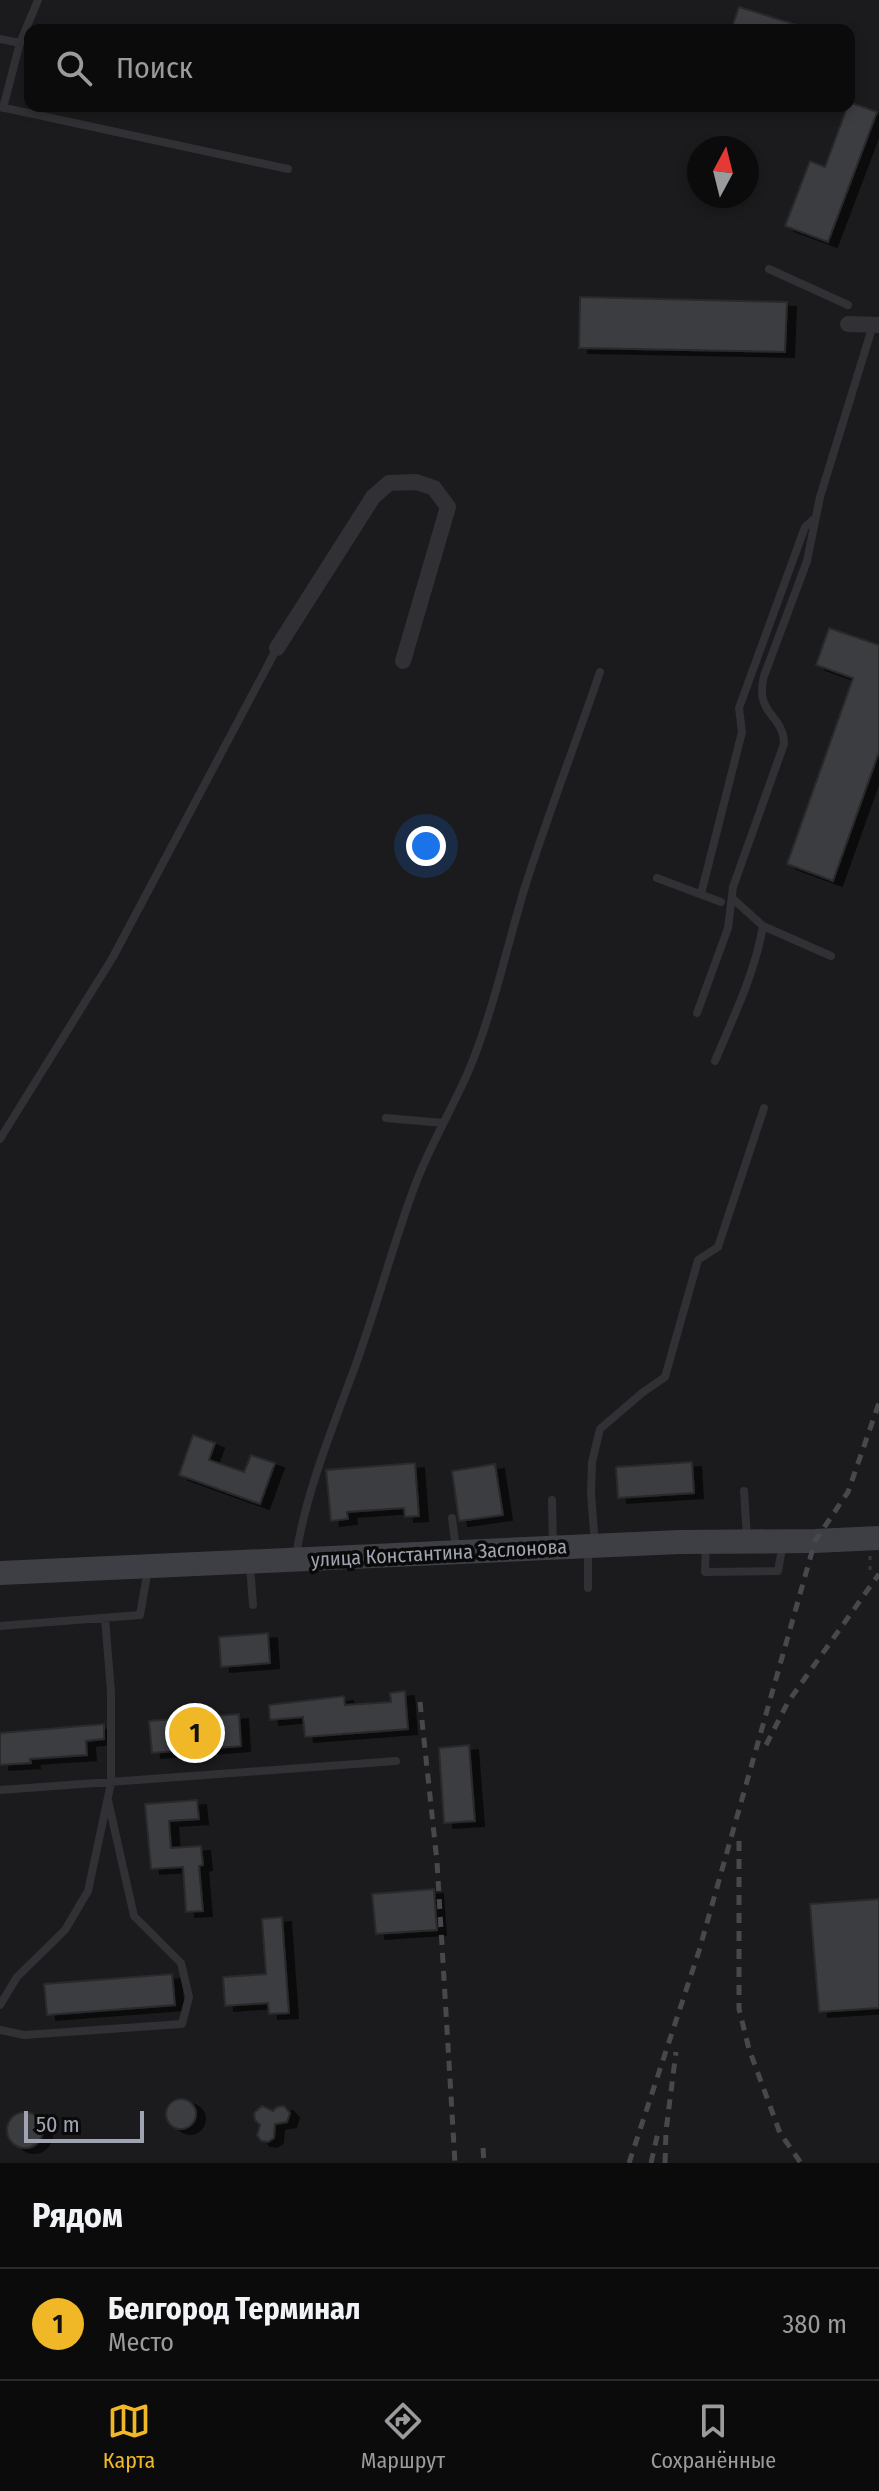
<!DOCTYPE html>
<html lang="ru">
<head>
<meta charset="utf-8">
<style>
  body { margin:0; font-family:"Fira Sans Condensed",sans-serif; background:#19191a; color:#f1f3f6 }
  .compass { position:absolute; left:687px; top:136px; width:72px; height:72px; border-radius:50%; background:#0b0b0c; box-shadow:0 4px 12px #0003; rotate:7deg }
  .scale { position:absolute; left:24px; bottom:20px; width:120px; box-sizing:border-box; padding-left:8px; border:4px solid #a0a4b1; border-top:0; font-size:22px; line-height:28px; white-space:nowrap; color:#a0a4b1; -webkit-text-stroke:6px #0a0a0b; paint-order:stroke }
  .you { position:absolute; left:426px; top:846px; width:28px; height:28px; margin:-20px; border:6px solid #fff; border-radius:50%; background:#1a73e8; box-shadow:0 0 0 12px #1a73e833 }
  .badge { display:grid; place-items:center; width:52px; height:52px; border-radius:50%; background:#f0b727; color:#111; font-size:26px; font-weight:700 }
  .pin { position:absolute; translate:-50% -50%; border:4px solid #fff; box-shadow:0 2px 8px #0006 }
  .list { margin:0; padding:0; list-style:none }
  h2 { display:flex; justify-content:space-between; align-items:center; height:104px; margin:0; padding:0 32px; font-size:34px }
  h2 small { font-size:26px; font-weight:400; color:#9a9b9d }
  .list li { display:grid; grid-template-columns:52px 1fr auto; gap:24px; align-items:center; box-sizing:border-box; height:112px; padding:0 32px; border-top:2px solid #2b2b2d }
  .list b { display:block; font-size:30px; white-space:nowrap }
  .list p { margin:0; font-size:26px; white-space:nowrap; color:#9a9b9d }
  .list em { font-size:26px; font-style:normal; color:#9a9b9d }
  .icon { flex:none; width:44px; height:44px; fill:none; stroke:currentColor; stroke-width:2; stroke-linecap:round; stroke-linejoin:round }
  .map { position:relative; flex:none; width:879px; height:2163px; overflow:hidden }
  .search { position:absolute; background:#0b0b0c; box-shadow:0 4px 12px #0003; left:24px; right:24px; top:24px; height:88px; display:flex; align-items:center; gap:20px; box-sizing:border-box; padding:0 28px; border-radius:16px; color:#9a9b9d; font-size:30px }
  .sheet { height:216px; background:#0b0b0c }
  nav { display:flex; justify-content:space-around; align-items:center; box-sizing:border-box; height:112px; border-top:2px solid #2b2b2d; background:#0b0b0c; font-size:22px; color:#9a9b9d }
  nav a { display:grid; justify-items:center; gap:4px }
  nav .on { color:#f0b727 }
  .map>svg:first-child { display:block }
  .built { fill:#1b1b1d; fill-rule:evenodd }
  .building { fill:#3b3c40; stroke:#29292c; stroke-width:2; filter:url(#shadow) }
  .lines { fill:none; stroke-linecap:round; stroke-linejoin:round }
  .path { stroke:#36373c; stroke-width:3; stroke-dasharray:4 6; stroke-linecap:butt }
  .lane { stroke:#303035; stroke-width:8 }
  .street { stroke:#303035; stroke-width:16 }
  .secondary { stroke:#3e3f45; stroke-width:24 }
  .rail { stroke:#47484e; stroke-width:5; stroke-dasharray:10 8; stroke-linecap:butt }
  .labels { text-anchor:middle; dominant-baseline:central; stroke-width:7; stroke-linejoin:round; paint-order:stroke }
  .street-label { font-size:20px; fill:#a0a4b1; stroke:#0a0a0b }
</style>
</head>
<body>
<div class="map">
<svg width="879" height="2163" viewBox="0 0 879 2163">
  <defs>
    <filter id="shadow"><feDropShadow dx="9" dy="5" stdDeviation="0" flood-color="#0009"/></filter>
  </defs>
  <rect width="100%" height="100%" fill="#0f0f10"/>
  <!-- built -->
  <path class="built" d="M0,0h879v2163h-879zM30,30h819v76h-819zM699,148h48v48h-48z"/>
  <!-- building -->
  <path class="building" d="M739,7l64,20 -1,3h-71z
    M849,102l28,10 -49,130 -43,-16 25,-65 15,6z
    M580,297l207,5 -2,50 -206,-4z
    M829,628l50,17v107l-46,129 -46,-17 66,-186 -37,-13z
    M193,1435l22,8 -6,17 35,12 7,-17 24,8 -15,41 -81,-29z
    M692,1462l2,31 -76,5 -2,-31z
    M415,1463l4,53 -14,1 -1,-9 -57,4 1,7 -17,2 -5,-51z
    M495,1464l8,51 -44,6 -7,-50z
    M268,1633l2,30 -49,4 -2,-30z
    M405,1691l3,38 -103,8 -2,-20 -33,3 -1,-15 75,-9 1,9 46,-3 -1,-9z
    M239,1714l2,32 -89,7 -3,-32z
    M104,1724v15l-18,2 1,14 -57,4 1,4 -31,2v-32z
    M469,1745l6,76 -31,2 -5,-75z
    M197,1800l2,19 -30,2 2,27 30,-2 2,19 -4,1 4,45 -17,1 -3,-45 -32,2 -6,-65z
    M434,1889l3,41 -61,4 -4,-40z
    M879,1899v109l-60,4 -9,-108z
    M282,1917l7,96 -20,1 -1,-11 -43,3 -2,-29 43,-3 -4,-55z
    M172,1974l3,31 -128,10 -3,-31z
    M166 2114a15 15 0 1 1 30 0a15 15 0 1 1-30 0Z
    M262,2106l11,5 4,-4 7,-1 6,7 -3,9 -12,2 -1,14 -6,4 -7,-1 -4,-6 3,-10 -5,-5 -1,-7z
    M7 2130a18 18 0 1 1 36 0a18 18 0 1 1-36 0Z"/>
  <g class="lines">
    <!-- path -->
    <path class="path" d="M870,1556v18"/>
    <!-- lane -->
    <path class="lane" d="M0,39l20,4
      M0,107l288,62
      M3,108l17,-65 18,-43
      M769,269l79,36
      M657,878l64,24
      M701,894l41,-162 -3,-24 66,-181 9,-8
      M763,926l68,30
      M697,1013l31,-85 5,-41 51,-143c0,-30 -30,-29 -20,-68l43,-115 13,-64 53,-172
      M715,1061c18,-43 40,-88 48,-135l-31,-28
      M386,1118l57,5
      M0,1139l113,-182 164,-309
      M744,1491l3,47
      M552,1500l1,47
      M452,1518l4,31
      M706,1543l-1,29 73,-1 5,-28
      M595,1545l-4,-52 1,-31 8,-33 42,-36 23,-16 33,-117 20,-13 46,-139
      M296,1555c11,-67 37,-128 60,-191 22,-61 38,-124 61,-184 15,-38 36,-73 52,-110 24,-58 37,-120 55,-180 23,-73 51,-145 76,-218
      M250,1566l3,39
      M588,1588v-39
      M0,1626l140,-11 8,-46
      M0,1790l396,-29
      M0,2005l17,-28 48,-47 23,-39 23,-108v-91l-6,-74
      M0,2030l24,5 158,-11 7,-27 -8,-34 -47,-47 -26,-116"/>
    <!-- street -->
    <path class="street" d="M848,324l31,1
      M277,648l96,-151 16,-14 27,-1 18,6 14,19 -45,154"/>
    <!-- secondary -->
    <path class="secondary" d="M0,1573l679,-31 136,-1 64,-3"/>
    <!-- rail -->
    <path class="rail" d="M420,1702l17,160 18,301
      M766,1745l22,-43 91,-128
      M739,1841v168l10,40 31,84 21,30
      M483,2148l1,15
      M629,2163l70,-212 116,-410 33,-49 31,-89
      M651,2163l8,-35
      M665,2163l1,-32 10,-79"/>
  </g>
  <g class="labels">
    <!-- street labels -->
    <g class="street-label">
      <text transform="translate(439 1553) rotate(-3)">улица Константина Заслонова</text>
    </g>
  </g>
</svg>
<svg class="compass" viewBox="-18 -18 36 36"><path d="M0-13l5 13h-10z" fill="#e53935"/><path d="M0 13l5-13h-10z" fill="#9a9b9d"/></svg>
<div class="scale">50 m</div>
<div class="you"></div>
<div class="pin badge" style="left:195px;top:1733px">1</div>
<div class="search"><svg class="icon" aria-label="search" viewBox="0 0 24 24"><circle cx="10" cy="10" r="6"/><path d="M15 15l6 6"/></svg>Поиск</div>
</div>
<section class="sheet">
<h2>Рядом<small></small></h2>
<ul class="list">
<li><span class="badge">1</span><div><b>Белгород Терминал</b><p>Место</p></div><em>380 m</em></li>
</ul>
</section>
<nav>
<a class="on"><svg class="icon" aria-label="map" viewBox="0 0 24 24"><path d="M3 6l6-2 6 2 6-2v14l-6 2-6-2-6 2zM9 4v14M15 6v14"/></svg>Карта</a>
<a><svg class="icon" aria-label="directions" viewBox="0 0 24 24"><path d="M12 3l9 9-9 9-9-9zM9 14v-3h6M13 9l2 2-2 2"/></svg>Маршрут</a>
<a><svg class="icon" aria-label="saved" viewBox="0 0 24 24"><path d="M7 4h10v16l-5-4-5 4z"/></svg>Сохранённые</a>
</nav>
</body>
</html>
